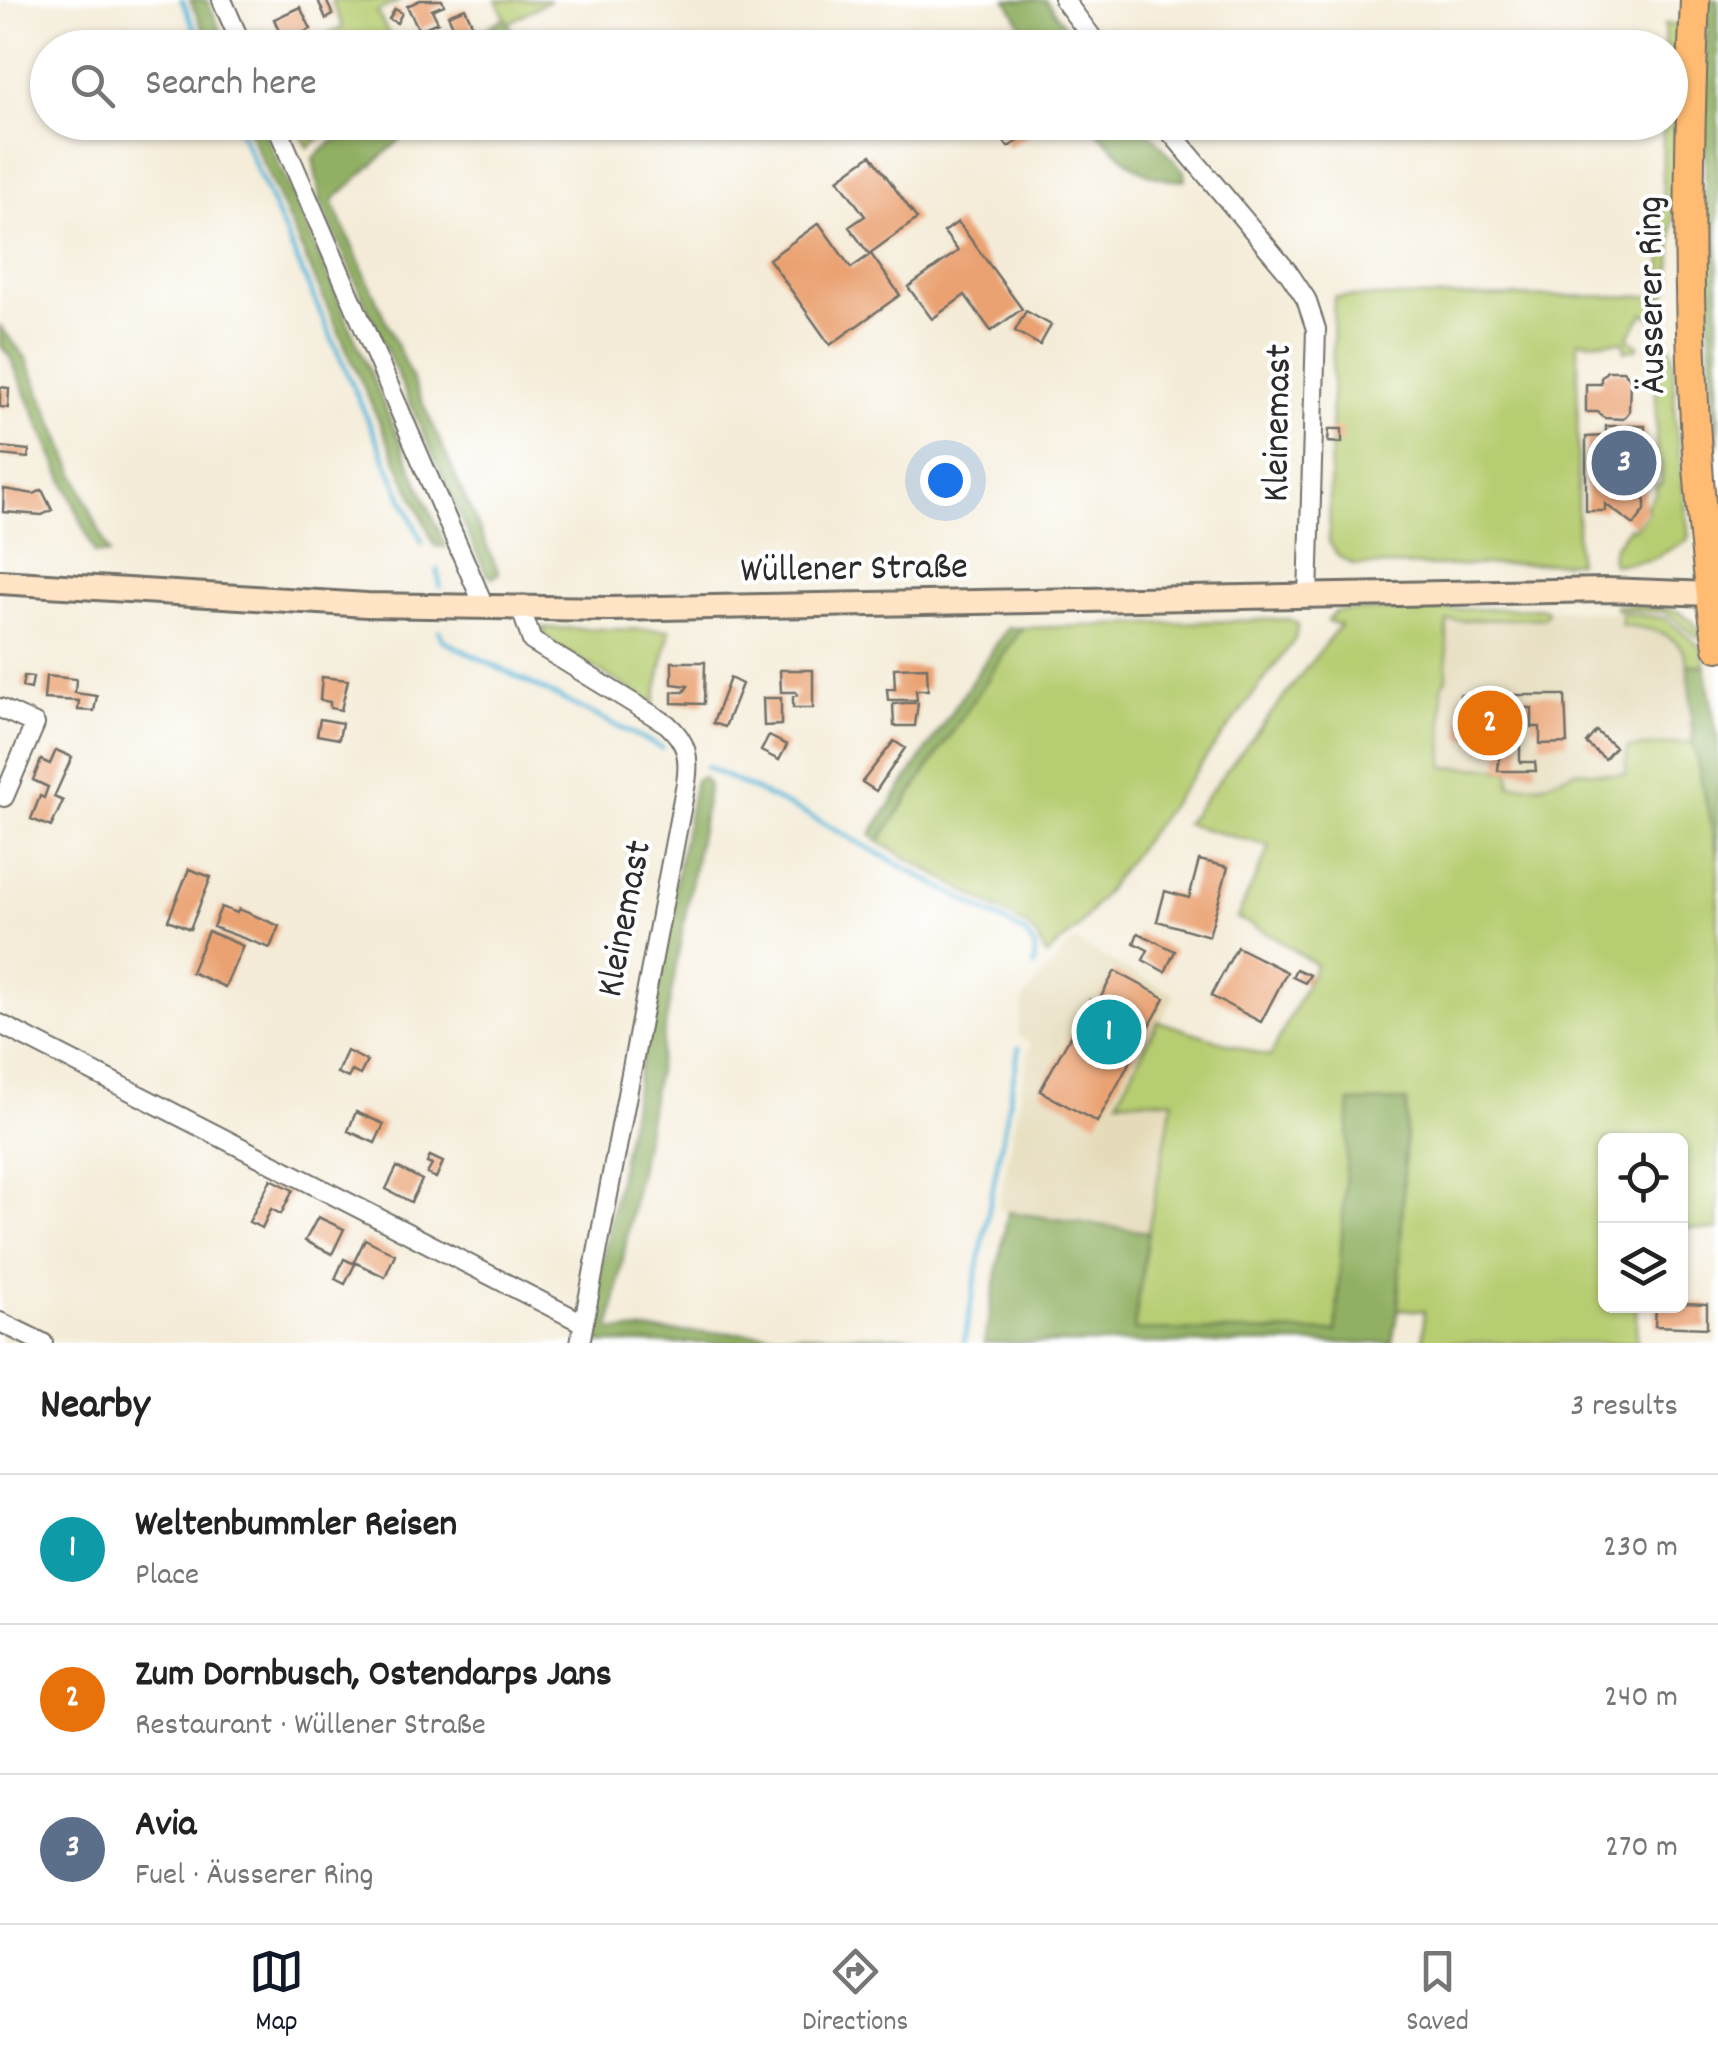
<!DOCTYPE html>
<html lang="en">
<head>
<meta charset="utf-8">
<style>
  body { margin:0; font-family:Dekko,sans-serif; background:#f2f2f2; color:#222 }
  .controls { position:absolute; right:30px; bottom:30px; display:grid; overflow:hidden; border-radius:15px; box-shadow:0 2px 8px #0004 }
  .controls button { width:90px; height:90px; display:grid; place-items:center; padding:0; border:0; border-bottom:2px solid #e0e0e0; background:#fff; color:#222; font:50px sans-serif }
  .you { position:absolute; left:945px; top:480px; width:35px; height:35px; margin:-25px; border:8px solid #fff; border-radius:50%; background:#1a73e8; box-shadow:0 0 0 15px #1a73e833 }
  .badge { display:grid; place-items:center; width:65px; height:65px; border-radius:50%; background:#111827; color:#fff; font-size:32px; font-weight:700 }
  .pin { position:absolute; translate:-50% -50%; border:5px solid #fff; box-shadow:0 2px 10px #0006 }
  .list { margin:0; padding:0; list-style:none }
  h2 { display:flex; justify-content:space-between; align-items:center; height:130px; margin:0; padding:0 40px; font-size:42px }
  h2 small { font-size:32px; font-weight:400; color:#767676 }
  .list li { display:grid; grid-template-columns:65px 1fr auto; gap:30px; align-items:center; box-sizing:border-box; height:150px; padding:0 40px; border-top:2px solid #e0e0e0 }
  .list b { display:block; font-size:38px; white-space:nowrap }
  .list p { margin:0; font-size:32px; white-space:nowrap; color:#767676 }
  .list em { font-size:32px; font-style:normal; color:#767676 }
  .icon { flex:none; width:55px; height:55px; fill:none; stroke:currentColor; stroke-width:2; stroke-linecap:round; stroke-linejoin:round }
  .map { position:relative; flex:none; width:1718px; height:1343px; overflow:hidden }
  .search { position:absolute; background:#fff; box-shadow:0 2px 8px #0004; left:30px; right:30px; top:30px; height:110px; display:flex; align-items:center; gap:25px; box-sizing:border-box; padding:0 35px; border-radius:55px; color:#767676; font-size:38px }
  .sheet { height:580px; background:#fff }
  nav { display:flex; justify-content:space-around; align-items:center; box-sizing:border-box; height:140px; border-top:2px solid #e0e0e0; background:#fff; font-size:28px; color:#767676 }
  nav a { display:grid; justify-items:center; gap:5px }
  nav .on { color:#111827 }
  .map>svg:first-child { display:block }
  .built { fill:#e5dbba }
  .green { fill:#b7cd72; stroke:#717c4e; stroke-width:2.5 }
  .forest { fill:#91b064; stroke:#5e6e48; stroke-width:2.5 }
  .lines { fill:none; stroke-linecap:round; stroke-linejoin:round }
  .stream { stroke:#58b5d6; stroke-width:5 }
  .building { fill:#eaa272 }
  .minor-casing { stroke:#716f68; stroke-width:22 }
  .secondary-casing { stroke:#716f68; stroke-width:28 }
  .primary-casing { stroke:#716f68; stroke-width:32 }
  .minor { stroke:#fff; stroke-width:18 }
  .secondary { stroke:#ffe4c6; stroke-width:22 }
  .primary { stroke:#ffbb71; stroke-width:28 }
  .labels { text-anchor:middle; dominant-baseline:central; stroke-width:8; stroke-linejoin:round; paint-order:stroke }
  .street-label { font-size:38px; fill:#2b2b2b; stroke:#fff }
</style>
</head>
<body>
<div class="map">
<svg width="1718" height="1343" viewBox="0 0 1718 1343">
  <rect width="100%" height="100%" fill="#fff"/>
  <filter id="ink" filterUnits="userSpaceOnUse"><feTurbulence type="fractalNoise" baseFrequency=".01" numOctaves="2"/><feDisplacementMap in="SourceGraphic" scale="20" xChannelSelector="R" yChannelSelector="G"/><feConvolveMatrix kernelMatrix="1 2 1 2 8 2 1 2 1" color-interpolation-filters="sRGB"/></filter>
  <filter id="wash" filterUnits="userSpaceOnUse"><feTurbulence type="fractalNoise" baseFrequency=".0048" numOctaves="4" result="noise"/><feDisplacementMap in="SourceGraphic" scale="40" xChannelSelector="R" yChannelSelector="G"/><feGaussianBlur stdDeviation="2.25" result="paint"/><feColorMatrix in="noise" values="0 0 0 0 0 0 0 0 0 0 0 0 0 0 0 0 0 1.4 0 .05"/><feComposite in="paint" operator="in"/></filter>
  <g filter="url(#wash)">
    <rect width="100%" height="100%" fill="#f4ecd8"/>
    <!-- built -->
    <path class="built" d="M1545,608l76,5v12l35,4 21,14 11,15 5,84 -65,6 -2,27 -50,-4 -36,14h-31l1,-14 -12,-3 -54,-1 -2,-81 5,-9 -1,-56 96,-3 5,-5z
      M1074,941l101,54 -56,104 54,1 -25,132 -151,-22 33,-167 -13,-8 7,-38z"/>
    <!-- green -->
    <path class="green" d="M331,0h70l-24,12 19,35h-97l44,-20z
      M496,0h54l-42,23z
      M1665,24h13l-7,259 -15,37 -12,-7 -16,25 11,8 -3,3 -11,2 -1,-9 -46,-1 -1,221 -130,4 -93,-1 -16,-9 -9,-14 5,-245 328,-1 1,-173 7,-1v-74l-6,-1z
      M297,123h40l-29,25z
      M1660,344l10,2 3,8 2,65 14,117 -3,5 -36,19 -36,5c-9,-13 7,-27 15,-38l5,2 14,-18 -1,-7 9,-12v-7l5,-1v-21l-5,-1v-113z
      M1616,605c33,2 71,-4 86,31h-6l-31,-24 -49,-3z
      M1545,608l2,5 -4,5 -96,3v56l-5,9 2,81 54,1v3h12v14h30l36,-14 49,4 3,-27 65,-6 25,116v372l-37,-2 -1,-88h-74v166h30l1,37h-214l1,-32 -26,-2 9,-207h-56l-15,230 -203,-2 15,-98 25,-132h-55l40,-79 112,36 46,-92 -45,-30 -34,-17 33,-72 -85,-22 155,-199 -13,-4 9,-10z
      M1621,613l44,5 36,29 4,18h-17c-6,-33 -39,-37 -67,-40z
      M1289,619l9,5 -3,15 -217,289 -32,28 -7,-17 -12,-13 -148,-84 143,-214z
      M543,628l127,2 -16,73 -99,-58 -11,-10z"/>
    <!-- forest -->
    <path class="forest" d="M190,0h17l21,47h-17z
      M1007,0h39l34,47h-46z
      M1708,0h10v447c-14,-152 -16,-294 -10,-447z
      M505,17l10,19 -13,11 -48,1z
      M356,122l63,1 -87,78 167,372 -6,5 -8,-6 -164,-369 -8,-45z
      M245,123h16l185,424 -11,-1z
      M1096,123h45l43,48 1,9c-42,4 -66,-26 -93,-54z
      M0,326l26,32 83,196 -14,-1 -85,-196 -10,-12z
      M1007,628h15l-143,214 -9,-7z
      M1688,665h17l13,78v115l-25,-116z
      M703,777l6,8 -99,545 305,7 -1,6h-312l-5,-3 -7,-15 105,-545z
      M1407,1101l-9,208 -6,34h-408l24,-131 140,20 -14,98 202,2 14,-230z"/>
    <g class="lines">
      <!-- stream -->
      <path class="stream" d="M182,0l21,48
        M236,122l186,420
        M438,570l2,17
        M439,631l3,8 8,5 212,104
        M706,767l102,48 217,118 10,15 -1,18
        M964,1342l55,-294"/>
    </g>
    <g id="blocks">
      <!-- building -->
      <path class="building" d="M318,0h8l7,15 -7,4z
        M420,0h22l2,5 -12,5 6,12 -19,8 -12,-24z
        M300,7l11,22 -27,13 -10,-23z
        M465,8l12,27 -16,8 -13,-28z
        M395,9l7,4 -5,10 -8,-4z
        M997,122h30l7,10 -26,15 -16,-21z
        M871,155l46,64 -48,35 -20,-27 16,-11 -27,-37z
        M958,222l64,87 -31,22 -26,-36 -33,24 -24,-32 50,-36 -14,-19z
        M819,223l32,45 20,-14 29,41 -70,50 -61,-86z
        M1026,311l25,14 -11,20 -25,-14z
        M1607,371h16l7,7 -1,34 -6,7 -19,-1 -6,-6h-12v-28h15v-6z
        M0,387l9,1 -1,20 -8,-1z
        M1606,426h39v84l-11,15 -29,-21v7h-19v-74l20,-1z
        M1329,429h13v14l-14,-1z
        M1,447l28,3 -1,8 -28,-3z
        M4,489l30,5 8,-4 10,20 -10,5 -39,-3z
        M672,662h33l-1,42 -32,-1v-11h12l4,-6 -16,-2z
        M927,667l1,23h-12l1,10h-29l-1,-11h8l-1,-21z
        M780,670h33v38h-20v-12l4,-1 -1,-3h-15z
        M24,676l9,1 -2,12 -9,-2z
        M46,676l30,3 -1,14 22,3 -3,15 -16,-1 1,-9 -35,-2z
        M322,677l26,3 -7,30 -11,-2v-6l-10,-2z
        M730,678l12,6 -17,43 -12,-4z
        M1460,695h105l2,48 -27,1v-17h-8v-19h-12v54h15l1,9h-38l3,-32h-41z
        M763,698h18v27l-17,1z
        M906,703h12l-3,23h-21l-1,-22z
        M320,719l22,4 -3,16 -22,-4z
        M1596,731l19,16 -10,12 -19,-16z
        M769,736l18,9 -8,15 -18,-9z
        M894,741l11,7 -29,43 -14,-9z
        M56,750l16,7 -18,40 9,4 -12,26 -20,-8 9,-23 4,2 4,-11 -15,-7 8,-20 9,4z
        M1199,860l29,7 -19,69 -52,-15 8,-30 24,7z
        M189,869l22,8 -21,52 -22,-9z
        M221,907l16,6 2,-4 40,17 -9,22 -57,-21z
        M208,931l35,15 -18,41 -34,-15z
        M1138,933l37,18 -10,21 -22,-12 5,-10 -14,-7z
        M1237,947l50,25 -26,50 -50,-26z
        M1296,969l14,6 -5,8 -13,-6z
        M1115,971l50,27 -68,124 -57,-31 50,-91 7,4z
        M347,1051l20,10 -7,14 -8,-4 -4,7 -11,-5z
        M356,1112l28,12 -9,19 -27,-12z
        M430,1156l13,6 -7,16 -9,-4 5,-9 -5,-2z
        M397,1167l25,13 -11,22 -25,-13z
        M271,1179l22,11 -12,24 -10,-5 -9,19 -13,-6z
        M318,1217l26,12 -12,25 -27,-13z
        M365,1239l30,15 -10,23 -31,-15z
        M344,1259l11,5 -10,20 -10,-5z
        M1680,1303l27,1v24l-52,-2 1,-20h24z"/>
    </g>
  </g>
  <g filter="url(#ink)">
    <use href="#blocks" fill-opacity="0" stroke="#716f68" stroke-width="2.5"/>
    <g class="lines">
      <!-- minor casing -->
      <g class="minor-casing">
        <path id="minor" d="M222,0l21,48
          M1064,0l36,48
          M275,122l210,486
          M1162,122l126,150 18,27 10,30 -8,268
          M521,609l11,32 135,83c20,18 23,33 19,59l-106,560
          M0,708l35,16 -31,73
          M0,1024l583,299
          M0,1322l43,21"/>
      </g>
      <!-- secondary casing -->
      <g class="secondary-casing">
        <path id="secondary" d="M0,582l367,23 242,4 998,-19 103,4"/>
      </g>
      <!-- primary casing -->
      <g class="primary-casing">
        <path id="primary" d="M1695,0c-10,216 -9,433 23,647"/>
      </g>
      <!-- minor -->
      <use href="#minor" class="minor"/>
      <!-- secondary -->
      <use href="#secondary" class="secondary"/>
      <!-- primary -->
      <use href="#primary" class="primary"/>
    </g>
  </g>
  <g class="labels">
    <!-- street labels -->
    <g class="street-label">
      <text transform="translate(1654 295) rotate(-91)">Äusserer Ring</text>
      <text transform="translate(1280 423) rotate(-89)">Kleinemast</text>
      <text transform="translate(854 571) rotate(-1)">Wüllener Straße</text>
      <text transform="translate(627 919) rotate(-79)">Kleinemast</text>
    </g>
  </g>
</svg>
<div class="controls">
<button><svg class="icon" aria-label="locate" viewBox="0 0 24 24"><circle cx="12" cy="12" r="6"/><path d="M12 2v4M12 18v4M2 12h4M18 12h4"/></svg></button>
<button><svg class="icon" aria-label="layers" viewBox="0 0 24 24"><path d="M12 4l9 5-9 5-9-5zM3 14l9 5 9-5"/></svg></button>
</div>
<div class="you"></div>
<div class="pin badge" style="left:1109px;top:1032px;background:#0f9aa8">1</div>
<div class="pin badge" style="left:1490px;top:723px;background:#e8710a">2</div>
<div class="pin badge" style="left:1624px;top:463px;background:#5c6f8a">3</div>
<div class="search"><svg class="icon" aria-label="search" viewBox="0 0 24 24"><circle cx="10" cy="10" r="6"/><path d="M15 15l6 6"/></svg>Search here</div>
</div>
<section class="sheet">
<h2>Nearby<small>3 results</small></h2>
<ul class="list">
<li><span class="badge" style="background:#0f9aa8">1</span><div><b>Weltenbummler Reisen</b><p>Place</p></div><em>230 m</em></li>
<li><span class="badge" style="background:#e8710a">2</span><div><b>Zum Dornbusch, Ostendarps Jans</b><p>Restaurant · Wüllener Straße</p></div><em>240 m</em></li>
<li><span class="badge" style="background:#5c6f8a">3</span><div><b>Avia</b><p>Fuel · Äusserer Ring</p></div><em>270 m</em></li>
</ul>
</section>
<nav>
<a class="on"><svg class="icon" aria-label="map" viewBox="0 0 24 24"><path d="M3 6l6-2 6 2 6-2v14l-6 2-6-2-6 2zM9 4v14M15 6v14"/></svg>Map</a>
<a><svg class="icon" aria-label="directions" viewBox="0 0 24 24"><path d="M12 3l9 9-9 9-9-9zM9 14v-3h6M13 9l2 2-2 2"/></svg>Directions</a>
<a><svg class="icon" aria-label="saved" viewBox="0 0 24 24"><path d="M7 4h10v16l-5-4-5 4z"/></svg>Saved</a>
</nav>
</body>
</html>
